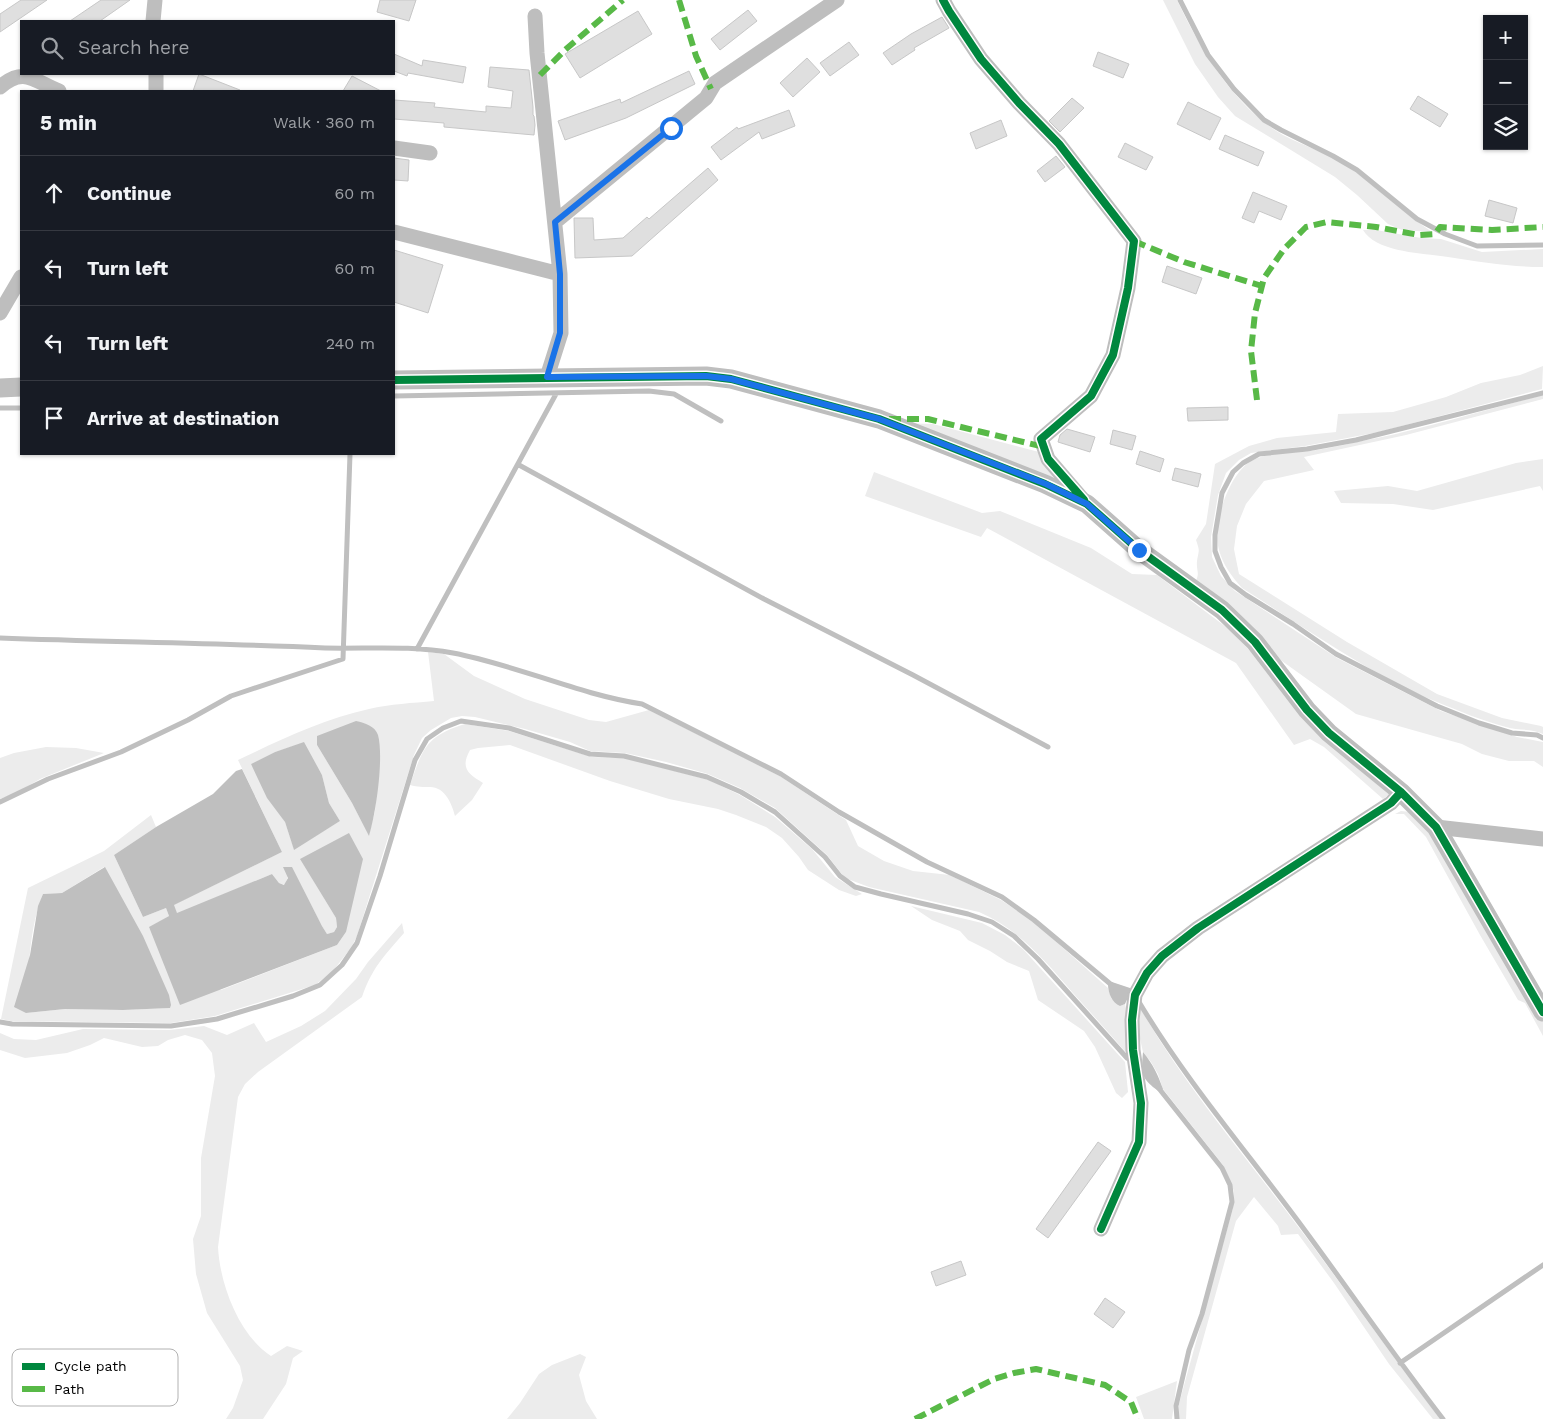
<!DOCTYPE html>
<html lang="en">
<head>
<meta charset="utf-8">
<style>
  body { margin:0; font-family:"Work Sans",sans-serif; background:#20242c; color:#f1f3f6 }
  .controls { position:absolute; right:15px; top:15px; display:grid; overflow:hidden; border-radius:0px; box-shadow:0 1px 4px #0004 }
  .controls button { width:45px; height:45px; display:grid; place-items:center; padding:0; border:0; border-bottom:1px solid #363941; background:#171b24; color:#f1f3f6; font:25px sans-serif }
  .stop { position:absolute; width:15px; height:15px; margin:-11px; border:4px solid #1a73e8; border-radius:50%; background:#fff }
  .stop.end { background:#1a73e8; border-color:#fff; box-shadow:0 1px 5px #0008 }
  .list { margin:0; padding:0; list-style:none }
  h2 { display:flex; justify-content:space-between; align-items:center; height:65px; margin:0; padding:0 20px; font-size:21px }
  h2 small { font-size:16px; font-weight:400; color:#9ea1a6 }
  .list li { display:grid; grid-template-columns:32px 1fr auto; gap:15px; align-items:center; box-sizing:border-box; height:75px; padding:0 20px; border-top:1px solid #363941 }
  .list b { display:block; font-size:19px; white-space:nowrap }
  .list em { font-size:16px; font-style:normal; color:#9ea1a6 }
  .icon { flex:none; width:28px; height:28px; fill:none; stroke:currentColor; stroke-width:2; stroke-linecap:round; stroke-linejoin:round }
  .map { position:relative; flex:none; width:1543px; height:1419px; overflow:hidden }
  .search { position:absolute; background:#171b24; box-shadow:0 1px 4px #0004; left:20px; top:20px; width:375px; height:55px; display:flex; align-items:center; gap:12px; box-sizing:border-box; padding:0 18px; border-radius:0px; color:#9ea1a6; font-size:19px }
  .panel { position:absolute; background:#171b24; box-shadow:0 1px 4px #0004; left:20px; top:90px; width:375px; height:365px; border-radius:0px }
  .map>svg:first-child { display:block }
  .green { fill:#ececec; fill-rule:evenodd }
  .water { fill:#bfbfbf }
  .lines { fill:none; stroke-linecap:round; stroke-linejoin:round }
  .stream { stroke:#bfbfbf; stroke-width:5 }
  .building { fill:#dfdfdf; stroke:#c7c7c7 }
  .minor { stroke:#bebebe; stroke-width:15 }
  .tertiary { stroke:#bebebe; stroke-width:19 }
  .quiet { stroke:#58b947; stroke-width:6; stroke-dasharray:12 6; stroke-linecap:butt }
  .cycleway-casing { stroke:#fff; stroke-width:11 }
  .cycleway { stroke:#00873e; stroke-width:8 }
  .route { stroke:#1a73e8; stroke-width:6 }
  .key { fill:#fff; stroke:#b2b2b2; stroke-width:1 }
  .key-label { font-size:14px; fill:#000 }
</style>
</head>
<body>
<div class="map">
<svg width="1543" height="1419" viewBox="0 0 1543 1419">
  <rect width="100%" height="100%" fill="#fff"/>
  <!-- green -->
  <path class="green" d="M1163,0h14c23,49 58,108 106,135 21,11 45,18 65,32 30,19 54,45 84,65l-30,-2 -14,-6 -31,-29 -22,-18 -100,-61 -17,-19 -23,-33z
    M1363,230h13l45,8 20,1 41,13 61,-3v18c-33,0 -63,-5 -95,-10 -24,-4 -71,-4 -85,-27z
    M1543,366l-1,23 -163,43 -74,14 -54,7 -12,7 -13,13 -8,22 -7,42 1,20 9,19 14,15 102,67 104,53 76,26 26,5v25l-9,-6h-25l-27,-7 -20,-10 -106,-30 -91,-65 -71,-64c7,-13 2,-13 3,-24 2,-12 3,-9 -1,-21l10,-16 9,-60 34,-18 28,-8 59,-6 2,-18 55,-2 53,-15 35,-14 39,-8z
    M1543,395v4l-137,36 -102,22 10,13 -50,11 -18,23 -9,22 -3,23 5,25 108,68 90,52 65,24 39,8 2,1v7c-11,-6 -25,-3 -37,-7 -23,-6 -47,-16 -69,-25 -68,-28 -133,-75 -195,-114 -10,-11 -19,-23 -23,-38 -7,-25 9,-75 32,-89 16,-9 41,-8 59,-10 23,-3 45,-9 67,-13 56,-12 111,-29 166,-43z
    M898,423l35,1 106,28 37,44z
    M1543,459v32l-3,-5 -107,24 -40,-6 -52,-1 -7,-12 54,-5 29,5 99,-28z
    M874,472l108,41 18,-2 91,37 41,26 25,1 73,55 23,24 139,138 -9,7 -59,-52 -14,-8 -16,6 -58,-82 -249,-135 -6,9 -116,-41z
    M428,652l16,2 30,22 51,23 64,21 17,2 43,-12 131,66 66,44 12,26 26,15 29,10 37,4 51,25 33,22 74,66 3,10 9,8 5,-2 2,8 2,44c-19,-22 -38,-43 -57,-64 -27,-32 -54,-63 -93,-80l-110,-25 -24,-9 -18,-23 -52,-47 -35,-20 -32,-14 -42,-12 -41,-9 -35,-2 -20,-9 -45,-13 -50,-12 -13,-1 -11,2 -20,12 -9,8 -8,17 -57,181 -6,12 -19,24 -17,13 -100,31 -44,7 -160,-2 -10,-2 27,-131 76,-37 47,-36 5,12 -42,28 29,62 23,-9 3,8 -20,12 72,62 116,-45 9,-13 -45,-72 35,58 1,9 -3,5 -7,2 -5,-8 -31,-59 -6,18 -6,-2 -7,-9 -95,40 -4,-9 109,-53 -44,-92c42,-20 85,-41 131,-51 21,-5 44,-6 65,-8zM303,743l19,32 7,28 11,18 -46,28 -9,-27 -34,-58 24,-12zM317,745l63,12 -5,54 -6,24 -17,-32zM104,867l66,141 -47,2 -58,-1 -39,4c3,-39 2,-82 17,-119l19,-1z
    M465,724l44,7 83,26 33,1 84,22 31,15 35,22 37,32 23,28 27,17 -6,2 -17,-6 -31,-20 -9,-13 -17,-19 -16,-11 -30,-12 -18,-6 -49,-10 -59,-18 -100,-36 -32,3 -8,2c-10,18 -2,24 13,33l-11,17 -17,16c-3,-12 -10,-29 -25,-29 -7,0 -12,0 -20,-2 13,-37 16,-49 55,-61z
    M46,747l30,1 28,5 -64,26 -22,13 -18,7v-41l14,-5z
    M1401,811l9,1 16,12 117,198v14l-18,-33 -7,-3 -38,-65 -54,-98 -22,-23h-9z
    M911,906l71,17 23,12 18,14 102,113 3,30 -6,6 -6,-5 -21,-46 -11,-16 -46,-31 -9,-29 -22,-9 -17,-11 -22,-11 -8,-9 -28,-11z
    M402,923l2,10c-20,23 -32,35 -42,64l-104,75 -13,12 -7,13 -20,150c2,38 21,88 53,109l16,-10 16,5 -10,7 -7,26 -23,35h-37l7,-11 10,-28 -3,-14 -33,-53 -11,-39 -3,-35 8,-23v-58l14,-82 -3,-23 -10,-13 -17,-5 -17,5 -10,6 -16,1 -38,-9 -14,7 -23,8 -42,5 -25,-8v-17l14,6 22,1 47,-11 87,1 34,-4 23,9 27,-12 12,19 35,-16 24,-15 31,-32 12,-17z
    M1139,1006c42,74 97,139 148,206 52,68 101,139 153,207h-7l-44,-55 -55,-81 -36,-49 -17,1 -3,-9 -24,-29 -18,24 -49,176 -1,22h-7v-15l4,-15 50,-181 1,-17 -11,-26 -60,-76 -5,-15 -7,-12 -8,-10 -4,-18z
    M580,1354l6,3 -7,18 7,26 11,18h-90l13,-16 19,-29 13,-9z
    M1177,1381l-5,38h-28l-8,-22z"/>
  <!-- water -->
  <path class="water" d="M356,721c9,2 19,5 22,14 6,23 -2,78 -9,101l-17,-33 -35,-58v-9z
    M304,742l18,33 7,28 11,18 -46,29 -9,-28 -18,-24 -16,-34 24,-12z
    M242,769l40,83 -108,53 3,8 95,-39 7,9 5,2 4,-7 -5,-11h9l30,59 5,8 7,-2 3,-5 -1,-9 -36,-59 49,-26 14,26 -17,73 -9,13 -157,60 -31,-78 20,-11 -3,-8 -23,9 -29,-62 42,-28 57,-33 23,-23z
    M105,867l38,69 26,59 2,10 -1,3 -47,2 -58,-1 -39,4 -12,-6 16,-52 8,-49 5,-12 19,-1z
    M1112,982l18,6v5l-5,11 -5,2c-8,-3 -12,-13 -12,-22z
    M1143,1052c10,12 15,23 20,37l-3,3c-19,-13 -19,-18 -17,-40z"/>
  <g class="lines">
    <!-- stream -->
    <path class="stream" d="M1180,0l28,55 26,34 30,31 17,10 52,26 24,14 60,49 28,15 32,12 66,-1
      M1543,393l-187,47 -49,9 -48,5 -16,9 -10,9 -11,21 -7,42v16l6,16 9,16 16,12 47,29 43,30 101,52 42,17 33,10 25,2 6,3
      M394,396l255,-5 25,3 47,27
      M0,408h21
      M519,465l245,134 149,76 135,72
      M0,638c108,4 216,5 325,10 42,1 86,-3 128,5 64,12 124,41 189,51l139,70 58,38 88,50 75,35 32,23 80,67
      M417,649l139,-255
      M0,802l48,-23 73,-27 67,-32 43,-24 112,-37 7,-205
      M1139,1002c46,77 103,144 156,215 50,67 97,136 148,202
      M0,1022l12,2 159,2 46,-7 76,-23 27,-11 22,-20 15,-22 23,-67 35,-116 12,-21 16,-11 18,-7 48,7 81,26 34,2 83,21 34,15 34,20 50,45 15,19 15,11 26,7 87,20 24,8 22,14 24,23 89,99
      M1157,1086l65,82 8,17 2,17 -30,112 -13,36 -13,56 1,13
      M1400,1363l143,-98"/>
  </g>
  <!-- building -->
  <path class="building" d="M21,0h26l-47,32v-18z
    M101,0h29l-30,21h-30z
    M380,0h36l-7,21 -32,-9z
    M748,10l9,11 -37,29 -9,-11z
    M638,11l14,23 -72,44 -15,-24z
    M942,17l7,11 -35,20 1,2 -23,15 -9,-12 28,-19z
    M849,42l10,13 -29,21 -10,-13z
    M1098,52l31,12 -6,14 -30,-12z
    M394,54l28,12 1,-6 43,7 -3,16 -55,-10 -1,3 -13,-5z
    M807,58l13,14 -27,25 -13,-14z
    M490,67l39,3 4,37v8l1,1 1,9 -1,10 -90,-8v-4l-50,-4v-19l41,3 -1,4 52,5v-6l25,2 2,-17 -25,-4z
    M689,71l6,13 -69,34 -61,22 -7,-19 62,-22 1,4z
    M199,74l41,16v1h-47z
    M352,76l29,15h-38z
    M1418,96l30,18 -8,13 -30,-18z
    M1072,98l12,10 -24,24 -11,-11z
    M1188,102l33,16 -11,22 -33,-16z
    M789,110l6,16 -33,13 -3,-7 -38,28 -10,-13 26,-20 1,2z
    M1001,120l6,16 -31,13 -6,-16z
    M1225,135l39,17 -6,14 -39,-17z
    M1125,143l28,14 -7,13 -28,-13z
    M1056,156l9,11 -20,15 -8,-11z
    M394,158l15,2 -1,21 -14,-1z
    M708,168l10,12 -86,76 -57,2 -1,-40h19l1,22 29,-2 24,-21 2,2z
    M1253,192l34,14 -6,14 -22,-9 -5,12 -12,-5z
    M1489,200l28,8 -4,15 -28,-7z
    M394,250l49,15 -15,48 -34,-11z
    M1167,266l35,12 -6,16 -34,-12z
    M1228,407v13l-40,1 -1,-13z
    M1067,429l28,8 -5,15 -32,-10 2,-7z
    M1113,430l23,6 -4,14 -22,-6z
    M1140,451l24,8 -4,13 -24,-8z
    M1175,468l26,6 -3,13 -26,-7z
    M1098,1142l13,9 -63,87 -12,-9z
    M961,1261l5,14 -30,11 -5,-14z
    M1105,1298l20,14 -12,16 -19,-14z"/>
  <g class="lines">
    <!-- minor -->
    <path class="minor" d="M943,0l6,11 32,48 38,44 40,41 75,97 -6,47 -15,67 -22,41 -50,43 7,20 36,42
      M535,16l2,37 23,221 1,59 -14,44
      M153,21l2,-21
      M156,74v17
      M0,87c24,-21 34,-6 59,4
      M394,148l36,5
      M555,222l151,-124 9,-15 122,-83
      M394,232l166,42
      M0,313l21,-36
      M1436,827l107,12
      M1101,1229l38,-87 2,-39 -8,-53 -1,-30 3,-25 12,-22 15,-17 36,-28 193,-125 10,-11"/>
    <!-- tertiary -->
    <path class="tertiary" d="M394,380l312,-4 25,3 148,40 166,65 42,20 52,46 83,60 33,32 52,68 22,23 72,59 35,35 107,185
      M0,388l21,-1"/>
    <!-- quiet -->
    <path class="quiet" d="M679,0l17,56 15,33
      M540,75l25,-25 58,-50
      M1134,241l50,21 78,24
      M1257,400l-6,-49 4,-38 9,-35 20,-29 22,-22 21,-5 49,5 43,8 16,-1 5,-7 52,3 51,-3
      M889,419h39l116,28
      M915,1419l79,-40 20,-6 22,-4 69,16 26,17 7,17"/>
    <!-- cycleway casing -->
    <g class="cycleway-casing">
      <path id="cycleway" d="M943,0l6,11 32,48 38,44 40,41 75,97 -6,47 -15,67 -22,41 -50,43 7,20 36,41
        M394,380l312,-4 25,3 148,40 166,65 42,20 52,46 83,60 33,32 52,68 22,23 72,59 35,35 107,185
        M1101,1229l38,-87 2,-39 -8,-53 -1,-30 3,-25 12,-22 15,-17 36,-28 193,-125 10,-11"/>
    </g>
    <!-- cycleway -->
    <use href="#cycleway" class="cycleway"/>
  </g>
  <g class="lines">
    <!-- route -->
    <path class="route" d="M671,128l-116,94 5,52v59l-13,44 159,-1 25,3 148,40 167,65 41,20 52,46"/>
  </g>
  <!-- legend -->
  <rect x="12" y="1349" width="166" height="57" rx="8" class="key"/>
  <rect x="22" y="1363" width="23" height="7" fill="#00873e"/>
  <rect x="22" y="1386" width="23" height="6" fill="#58b947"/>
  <g class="key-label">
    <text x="54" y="1371">Cycle path</text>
    <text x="54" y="1394">Path</text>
  </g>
</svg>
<div class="controls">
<button>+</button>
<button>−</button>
<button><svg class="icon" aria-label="layers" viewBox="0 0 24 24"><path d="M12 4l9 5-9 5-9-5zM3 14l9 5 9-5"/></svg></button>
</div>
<div class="stop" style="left:671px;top:128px"></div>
<div class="stop end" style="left:1139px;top:550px"></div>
<div class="search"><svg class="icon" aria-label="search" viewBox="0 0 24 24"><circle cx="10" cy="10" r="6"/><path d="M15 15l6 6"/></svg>Search here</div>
<section class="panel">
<h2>5 min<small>Walk · 360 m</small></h2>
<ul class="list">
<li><svg class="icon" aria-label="ahead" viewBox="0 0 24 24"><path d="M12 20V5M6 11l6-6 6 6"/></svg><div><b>Continue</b></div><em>60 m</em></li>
<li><svg class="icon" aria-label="left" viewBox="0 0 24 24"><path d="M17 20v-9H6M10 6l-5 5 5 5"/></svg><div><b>Turn left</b></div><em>60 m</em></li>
<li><svg class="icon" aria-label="left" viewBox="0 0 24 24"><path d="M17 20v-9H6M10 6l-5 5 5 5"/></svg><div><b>Turn left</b></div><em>240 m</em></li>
<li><svg class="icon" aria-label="arrive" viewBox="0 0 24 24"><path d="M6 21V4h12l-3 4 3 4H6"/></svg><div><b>Arrive at destination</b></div></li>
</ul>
</section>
</div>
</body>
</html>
